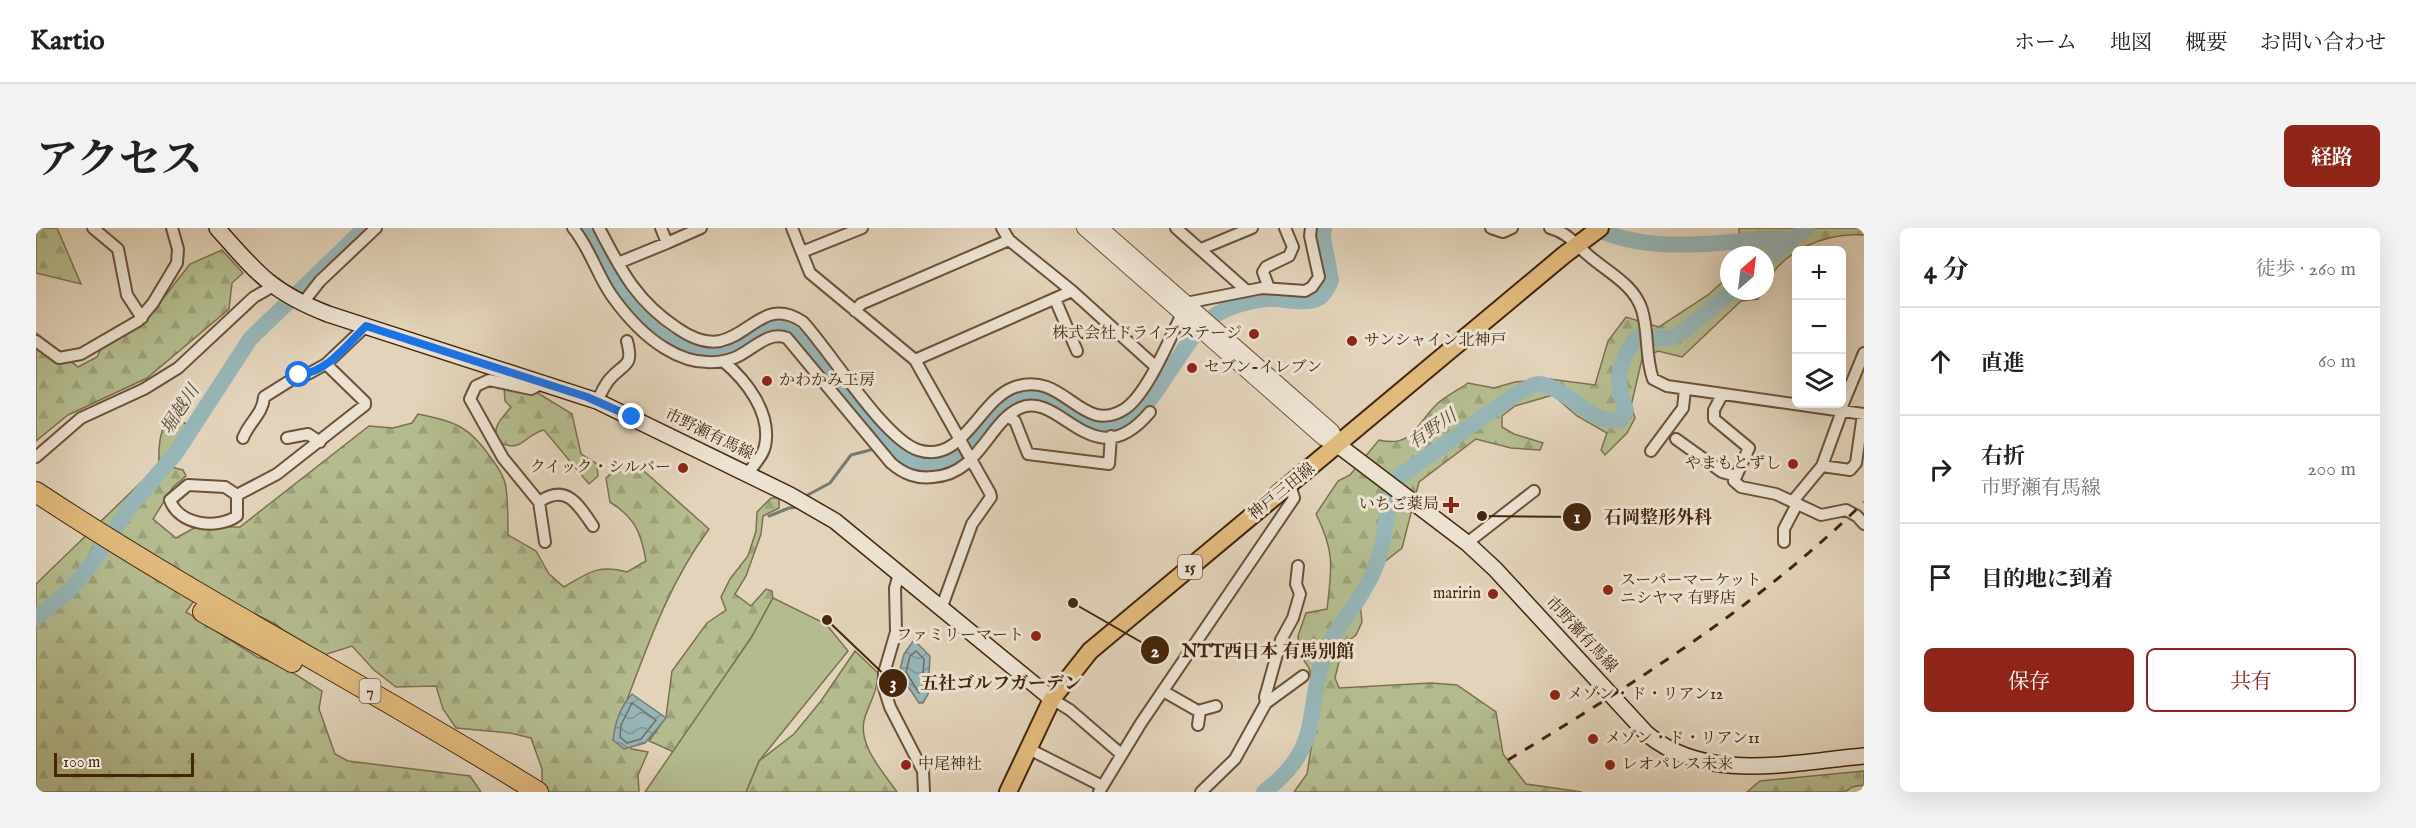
<!DOCTYPE html>
<html lang="ja">
<head>
<meta charset="utf-8">
<style>
  body { margin:0; font-family:"IM FELL English","Noto Serif JP",serif; background:#f2f2f2; color:#202124 }
  .controls { position:absolute; right:18px; top:18px; display:grid; overflow:hidden; border-radius:9px; box-shadow:0 6px 24px #0002 }
  .controls button { width:54px; height:54px; display:grid; place-items:center; padding:0; border:0; border-bottom:2px solid #e0e0e0; background:#fff; color:#202124; font:30px sans-serif }
  .compass { position:absolute; left:1684px; top:18px; width:54px; height:54px; border-radius:50%; background:#fff; box-shadow:0 6px 24px #0002; rotate:28deg }
  .scale { position:absolute; left:18px; bottom:15px; width:140px; box-sizing:border-box; padding-left:6px; border:3px solid #44260c; border-top:0; font-size:16px; line-height:21px; white-space:nowrap; color:#44260c; -webkit-text-stroke:4px #ece2d2; paint-order:stroke }
  .stop { position:absolute; width:18px; height:18px; margin:-14px; border:4px solid #1a73e8; border-radius:50%; background:#fff }
  .stop.end { background:#1a73e8; border-color:#fff; box-shadow:0 2px 6px #0008 }
  .list { margin:0; padding:0; list-style:none }
  h2 { display:flex; justify-content:space-between; align-items:center; height:78px; margin:0; padding:0 24px; font-size:26px }
  h2 small { font-size:20px; font-weight:400; color:#757577 }
  .list li { display:grid; grid-template-columns:39px 1fr auto; gap:18px; align-items:center; box-sizing:border-box; height:108px; padding:0 24px; border-top:2px solid #e0e0e0 }
  .list b { display:block; font-size:22px; white-space:nowrap }
  .list p { margin:0; font-size:20px; white-space:nowrap; color:#757577 }
  .list em { font-size:20px; font-style:normal; color:#757577 }
  .actions { display:flex; gap:12px; padding:18px 24px }
  .actions a { flex:1; padding:14px 0; border:2px solid #8f2418; border-radius:9px; text-align:center; font-size:21px; color:#8f2418 }
  .actions .main { background:#8f2418; color:#fff }
  .icon { flex:none; width:33px; height:33px; fill:none; stroke:currentColor; stroke-width:2; stroke-linecap:round; stroke-linejoin:round }
  .map { position:relative; flex:none; width:1828px; height:564px; overflow:hidden; border-radius:9px }
  header { display:flex; align-items:center; gap:36px; box-sizing:border-box; height:84px; padding:0 30px; background:#fff; border-bottom:2px solid #e0e0e0 }
  header strong { font-size:28px }
  nav { display:flex; gap:33px; margin-inline-start:auto; font-size:21px }
  .intro { display:flex; align-items:center; justify-content:space-between; box-sizing:border-box; height:144px; padding:0 36px }
  h1 { margin:0; font-size:42px }
  .button { padding:15px 27px; border-radius:9px; background:#8f2418; color:#fff; font-size:21px; font-weight:700 }
  main { display:flex; gap:36px; padding:0 36px }
  aside { flex:1; background:#fff; border-radius:9px; box-shadow:0 6px 24px #0002 }
  .map>svg:first-child { display:block }
  .forest { fill:url(#forest-firs); stroke:#7c714e; stroke-width:1.5 }
  .pitch { fill:#b4bc8f; stroke:#7c714e; stroke-width:1.5 }
  .water { fill:url(#water-waves); stroke:#767c73; stroke-width:1.5 }
  .lines { fill:none; stroke-linecap:round; stroke-linejoin:round }
  .shore { stroke:#6e6e62; stroke-width:1.5 }
  .stream { stroke:#767c73; stroke-width:3 }
  .river { stroke:#97b6b8; stroke-width:16 }
  .minor-casing { stroke:#6c5138; stroke-width:14 }
  .tertiary-casing { stroke:#6c5138; stroke-width:16 }
  .secondary-casing { stroke:#44260c; stroke-width:18 }
  .primary-casing { stroke:#44260c; stroke-width:20 }
  .motorway-casing { stroke:#44260c; stroke-width:22 }
  .minor { stroke:#ece2d2; stroke-width:10 }
  .tertiary { stroke:#ece2d2; stroke-width:14 }
  .secondary { stroke:#ece2d2; stroke-width:15 }
  .primary { stroke:#e1ba7d; stroke-width:16 }
  .motorway { stroke:#e1ba7d; stroke-width:20 }
  .rail { stroke:#44260c; stroke-width:3; stroke-dasharray:10 10; stroke-linecap:butt }
  .route { stroke:#1a73e8; stroke-width:8 }
  .poi-dot { fill:#8f2418; stroke:#ece2d2; stroke-width:2 }
  .labels { text-anchor:middle; dominant-baseline:central; stroke-width:6; stroke-linejoin:round; paint-order:stroke }
  .shield { fill:#ece2d2; stroke:#765e47; stroke-width:1.5 }
  .shield-label { font-size:15px; font-weight:bold; fill:#44260c }
  .poi-label { font-size:16px; fill:#44260c; stroke:#ece2d2; text-anchor:start }
  .street-label { font-size:16px; fill:#44260c; stroke:#ece2d2 }
  .water-label { font-size:18px; font-style:italic; fill:#594a37; stroke:#ece2d2 }
  .leader { fill:none; stroke:#44260c; stroke-width:2 }
  .callout-dot { fill:#44260c; stroke:#ece2d2; stroke-width:2 }
  .mark-label { font-size:18px; text-anchor:middle; font-weight:bold; fill:#fff }
  .callout-label { font-size:18px; text-anchor:middle; font-weight:bold; fill:#44260c; stroke:#ece2d2; stroke-width:6; stroke-linejoin:round; paint-order:stroke }
</style>
</head>
<body>
<header>
<strong>Kartio</strong>
<nav><a>ホーム</a><a>地図</a><a>概要</a><a>お問い合わせ</a></nav>
</header>
<div class="intro"><h1>アクセス</h1><a class="button">経路</a></div>
<main>
<div class="map">
<svg width="1828" height="564" viewBox="0 0 1828 564">
  <defs>
    <pattern id="forest-firs" width="22" height="20" patternUnits="userSpaceOnUse" patternTransform="scale(1.5)"><rect width="22" height="20" fill="#b4bc8f"/><path d="M5 1l3.5 6h-7zM16 11l3.5 6h-7z" fill="#9ca17a"/></pattern>
    <pattern id="water-waves" width="16" height="10" patternUnits="userSpaceOnUse" patternTransform="scale(1.5)"><rect width="16" height="10" fill="#97b6b8"/><path d="M0 5q4-4 8 0t8 0" fill="none" stroke="#7d9494"/></pattern>
  </defs>
  <rect width="100%" height="100%" fill="#e2d3ba"/>
  <filter id="stains"><feTurbulence type="fractalNoise" baseFrequency=".00333" numOctaves="4"/><feColorMatrix values="0 0 0 0 .2 0 0 0 0 .09 0 0 0 0 .02 0 0 0 .5 -.17"/></filter>
  <radialGradient id="worn" r=".72"><stop offset=".6" stop-color="#630" stop-opacity="0"/><stop offset="1" stop-color="#630" stop-opacity=".3"/></radialGradient>
  <!-- forest -->
  <path class="forest" d="M0,0h21l24,56 -45,-11z
    M1703,0h125v7c-38,-3 -81,15 -99,50v-30h-24z
    M186,22l21,23 -11,10 -3,26 -82,69 -79,37 -32,26v-108l42,34 19,-10 8,-16 38,-17 47,-60z
    M1693,48v15h33l-4,8 -17,2 -59,56 -24,-6 -16,8 -11,47 4,12 -8,15 -22,22 -4,-5 6,-17 -30,-17 -24,-21 -38,11 -13,10v11l12,7 29,9 -3,7 -29,-2 -35,-9 -57,43 -17,66 -33,26 -10,20 3,28 -6,13 -13,10 -8,33 4,10 92,-5 26,2 39,27 7,42 23,30 56,8h-288l13,-18 6,-38 -7,-21 6,-32 -3,-15 -10,-15 -1,-17 8,-23 21,-4c5,-41 8,-57 -11,-95l22,-33 12,-6 29,-35c34,8 37,-16 58,-36 9,-8 21,-14 31,-21l26,5 21,-6 34,-3 46,6 13,-44 18,-24 33,10 49,-32z
    M487,156l49,30 9,40 16,10 1,12 -9,8 -45,-54c-21,5 -21,24 -46,12 -7,-16 4,-23 13,-35l-6,-6 -1,-14z
    M148,178h3l2,5 -8,9 8,7 -18,40 12,3 3,6 -13,11 -20,32 23,19 20,-11h44l129,-101 24,2 19,-5 6,-9c37,7 52,13 73,44 7,9 14,19 15,30 2,15 2,31 2,47l28,16 13,23 15,13c24,-14 34,-23 63,-15l19,-11c-5,-29 -11,-43 -36,-59l-4,-24 9,-8 21,-6 73,65c-46,62 -67,134 -95,205l18,15 16,3 -10,23 1,17h-103l6,-5v-18l-11,-31 -21,-5 -54,-5 -13,-19 -7,-23 -40,1 -22,-17 -22,-24 -28,9 -29,-14 -18,-16 -74,-37 -17,24 71,45 22,7 43,27 -3,18 16,45 13,7 122,15 11,16h-445v-208l123,-119c-1,-26 1,-45 25,-59z
    M735,270h8v10l-16,8 -2,18 -15,42 -11,18 16,12 15,-17 6,2 1,7 -22,40 -77,114 -25,-11 17,-24 6,-46 35,-48 19,-13 -5,-13 9,-18 18,-23 8,-25 1,-19z
    M819,423l23,22c-1,20 -7,26 -13,44 -9,26 18,55 32,75h-151l13,-31 35,-27 27,-33z
    M1828,543v14l-12,2 -7,5h-98l13,-11z"/>
  <!-- pitch -->
  <path class="pitch" d="M737,370l53,26 22,27 -89,110 -13,31h-101l106,-154z"/>
  <!-- water -->
  <path class="water" d="M878,412l16,16 -2,38 -5,9h-4l-20,-30 5,-19z
    M596,466l34,24 -21,25 -21,6 -11,-9c2,-18 7,-33 19,-46z"/>
  <g class="lines">
    <!-- shore -->
    <path class="shore" d="M880,423l8,8 -2,31 -3,3 -13,-21 4,-16z
      M596,475l24,17 -15,19 -14,4 -7,-6 1,-12z"/>
    <!-- stream -->
    <path class="stream" d="M768,269l26,-14 21,-28 23,-6
      M733,288l20,-8 9,-1"/>
    <!-- river -->
    <path class="river" d="M548,0c23,35 42,83 78,108 18,13 42,24 64,16 26,-9 41,-38 70,-16l94,112c50,37 70,9 104,-30 6,-7 14,-17 24,-20 38,-12 62,40 101,28 35,-11 62,-90 98,-112 13,-8 33,-13 48,-15 16,-2 39,7 54,-1 6,-4 9,-11 12,-18l-8,-42 1,-10
      M1558,0c57,27 125,14 186,10l6,4
      M1729,33l42,-33
      M0,390l34,-28 23,-28 38,-57 45,-52 74,-114 115,-111
      M1228,564c56,-43 41,-69 58,-129 10,-35 40,-61 53,-95 12,-28 10,-60 21,-89l117,-83c8,-4 18,-12 26,-12 29,3 51,42 82,36l5,-10c-12,-27 -8,-48 10,-72h35l11,-6 50,-41"/>
    <!-- minor casing -->
    <g class="minor-casing">
      <path id="minor" d="M57,0l25,21 9,46 15,23
        M537,0c17,20 24,47 39,68 27,38 72,80 122,62 17,-6 33,-28 53,-20l104,125c13,11 25,16 42,14 47,-3 55,-55 87,-69 41,-18 73,72 130,4
        M563,0c22,42 37,73 78,100 13,9 27,16 43,13 32,-7 46,-44 83,-19 27,29 81,117 115,128 45,15 61,-51 97,-63 49,-17 66,48 108,23 23,-13 47,-72 59,-96
        M625,0l6,15 34,-15
        M756,0l18,45 105,87 75,133 1,4 -19,27 -31,85
        M966,0l7,12 63,51 84,76
        M1140,0l71,63
        M1455,0l12,4 9,-4
        M1514,0c18,5 24,15 38,27 19,17 46,29 54,55 7,23 3,47 11,69l14,7 197,28
        M1165,21l51,-21
        M766,24l60,-24
        M582,35l49,-20
        M1233,60l-6,-16 3,-5 23,-11 4,-9 -8,-19
        M1019,71l22,52
        M1150,75l76,-15 43,3 7,-4 7,-10 -9,-41 1,-8
        M266,76l18,-23 56,-53
        M819,83l6,-7 148,-64
        M0,113l23,17 22,-4 57,-33 15,-18 24,-40 1,-14 -6,-21
        M879,132l157,-69
        M687,133c23,19 49,52 42,85 -2,10 -12,20 -18,28
        M501,153v5l-6,3 -42,-9 -13,6 -6,13 33,59 36,44c27,-19 39,2 54,24
        M1686,167l-8,15v9l35,29 -15,33 7,6 35,7 45,21 25,-5 11,6 7,8
        M561,173c4,-7 7,-15 12,-21 15,-18 25,-12 18,-39
        M1804,183l24,-58
        M972,189l7,4 13,33 81,10 2,-28
        M207,210c6,-16 20,-24 21,-41l35,-22 9,-1 18,-10
        M251,210l21,-4 12,8
        M1640,211l46,33 14,4
        M1615,223l32,-43 2,-19
        M0,229l45,-39 63,-29 34,-21 76,-71 18,-10
        M1786,238l20,-55
        M201,267v21c-20,14 -58,9 -67,-16l18,-15 37,2 12,8 40,-21 88,-69v-3l-39,-38 40,-38
        M1757,273l29,-35 28,4 6,-7 7,-49
        M503,274l6,40
        M1748,314v-13l13,-25
        M1431,315l67,-52
        M863,346l-4,14 1,44 -12,41v15l6,19 33,64 1,21
        M1127,463l35,20 18,-5
        M1016,471l18,11 51,44
        M1230,475l-1,-6 16,-57 12,-22 7,-24 -4,-10 2,-18
        M1162,497l2,-14
        M991,520l75,38
        M1063,564l42,-69 153,-225 -4,-13
        M1165,564l34,-33 31,-56 37,-27"/>
    </g>
    <!-- tertiary casing -->
    <g class="tertiary-casing">
      <path id="tertiary" d="M1048,0l239,210 15,7
        M1065,0l231,203 6,14"/>
    </g>
    <!-- secondary casing -->
    <g class="secondary-casing">
      <path id="secondary" d="M181,0c39,44 54,64 111,86l269,87 193,94 45,26 217,178
        M1302,217l129,98 28,26 152,165c61,50 145,28 217,22"/>
    </g>
    <!-- primary casing -->
    <g class="primary-casing">
      <path id="primary" d="M972,564l44,-93 38,-48 474,-396 36,-27"/>
    </g>
    <!-- motorway casing -->
    <g class="motorway-casing">
      <path id="motorway" d="M0,264c163,108 337,197 502,300
        M167,384l89,50"/>
    </g>
    <!-- minor -->
    <use href="#minor" class="minor"/>
    <!-- tertiary -->
    <use href="#tertiary" class="tertiary"/>
    <!-- secondary -->
    <use href="#secondary" class="secondary"/>
    <!-- primary -->
    <use href="#primary" class="primary"/>
    <!-- motorway -->
    <use href="#motorway" class="motorway"/>
    <!-- rail -->
    <path class="rail" d="M1472,532c125,-76 252,-155 356,-258"/>
  </g>
  <g class="lines">
    <!-- route -->
    <path class="route" d="M263,147c28,-3 48,-30 67,-49l221,71 45,20"/>
  </g>
  <!-- markers -->
  <g class="poi-dot">
    <circle cx="1218" cy="106" r="6"/>
    <circle cx="1316" cy="113" r="6"/>
    <circle cx="1156" cy="140" r="6"/>
    <circle cx="731" cy="153" r="6"/>
    <circle cx="1757" cy="236" r="6"/>
    <circle cx="647" cy="240" r="6"/>
    <path d="M1412 268h6v6h6v6h-6v6h-6v-6h-6v-6h6z"/>
    <circle cx="1572" cy="362" r="6"/>
    <circle cx="1457" cy="366" r="6"/>
    <circle cx="1000" cy="408" r="6"/>
    <circle cx="1519" cy="467" r="6"/>
    <circle cx="1557" cy="511" r="6"/>
    <circle cx="870" cy="537" r="6"/>
    <circle cx="1574" cy="537" r="6"/>
  </g>
  <g class="labels">
    <!-- shield labels -->
    <g class="shield">
      <rect x="1142" y="327" width="24" height="24" rx="4.5"/>
      <rect x="323.5" y="451" width="21" height="24" rx="4.5"/>
    </g>
    <g class="shield-label">
      <text x="1154" y="339">15</text>
      <text x="334" y="463">7</text>
    </g>
    <!-- poi labels -->
    <g class="poi-label">
      <text x="1206" y="106" text-anchor="end">株式会社ドライブステージ</text>
      <text x="1328" y="113">サンシャイン北神戸</text>
      <text x="1168" y="140">セブン-イレブン</text>
      <text x="743" y="153">かわかみ工房</text>
      <text x="1745" y="236" text-anchor="end">やまもとずし</text>
      <text x="635" y="240" text-anchor="end">クイック・シルバー</text>
      <text x="1403" y="277" text-anchor="end">いちご薬局</text>
      <text x="1584" y="353">スーパーマーケット<tspan x="1584" dy="18">ニシヤマ 有野店</tspan></text>
      <text x="1445" y="366" text-anchor="end">maririn</text>
      <text x="988" y="408" text-anchor="end">ファミリーマート</text>
      <text x="1531" y="467">メゾン・ド・リアン12</text>
      <text x="1569" y="511">メゾン・ド・リアン11</text>
      <text x="882" y="537">中尾神社</text>
      <text x="1586" y="537">レオパレス未来</text>
    </g>
    <!-- street labels -->
    <g class="street-label">
      <text transform="translate(673 207) rotate(26)">市野瀬有馬線</text>
      <text transform="translate(1246 264) rotate(-39)">神戸三田線</text>
      <text transform="translate(1545 407) rotate(47)">市野瀬有馬線</text>
    </g>
    <!-- water labels -->
    <g class="water-label">
      <text transform="translate(145 182) rotate(-57)">堀越川</text>
      <text transform="translate(1397 202) rotate(-35)">有野川</text>
    </g>
  </g>
  <!-- callouts -->
  <path class="leader" d="M1446 288L1541 289M1037 375L1119 422M791 392L857 455"/>
  <g class="callout-dot">
    <circle cx="1446" cy="288" r="6"/>
    <circle cx="1037" cy="375" r="6"/>
    <circle cx="791" cy="392" r="6"/>
    <circle cx="1541" cy="289" r="15"/>
    <circle cx="1119" cy="422" r="15"/>
    <circle cx="857" cy="455" r="15"/>
  </g>
  <g class="mark-label">
    <text x="1541" y="295">1</text>
    <text x="1119" y="429">2</text>
    <text x="857" y="461">3</text>
  </g>
  <g class="callout-label">
    <text x="1622" y="295">石岡整形外科</text>
    <text x="1232" y="429">NTT西日本 有馬別館</text>
    <text x="965" y="461">五社ゴルフガーデン</text>
  </g>
  <rect width="100%" height="100%" filter="url(#stains)"/>
  <rect width="100%" height="100%" fill="url(#worn)"/>
</svg>
<div class="controls">
<button>+</button>
<button>−</button>
<button><svg class="icon" aria-label="layers" viewBox="0 0 24 24"><path d="M12 4l9 5-9 5-9-5zM3 14l9 5 9-5"/></svg></button>
</div>
<svg class="compass" viewBox="-18 -18 36 36"><path d="M0-13l5 13h-10z" fill="#e53935"/><path d="M0 13l5-13h-10z" fill="#757577"/></svg>
<div class="scale">100 m</div>
<div class="stop" style="left:263px;top:147px"></div>
<div class="stop end" style="left:596px;top:189px"></div>
</div>
<aside>
<h2>4 分<small>徒歩 · 260 m</small></h2>
<ul class="list">
<li><svg class="icon" aria-label="ahead" viewBox="0 0 24 24"><path d="M12 20V5M6 11l6-6 6 6"/></svg><div><b>直進</b></div><em>60 m</em></li>
<li><svg class="icon" aria-label="right" viewBox="0 0 24 24"><path d="M7 20v-9h11M14 6l5 5-5 5"/></svg><div><b>右折</b><p>市野瀬有馬線</p></div><em>200 m</em></li>
<li><svg class="icon" aria-label="arrive" viewBox="0 0 24 24"><path d="M6 21V4h12l-3 4 3 4H6"/></svg><div><b>目的地に到着</b></div></li>
</ul>
<div class="actions"><a class="main">保存</a><a>共有</a></div>
</aside>
</main>
</body>
</html>
